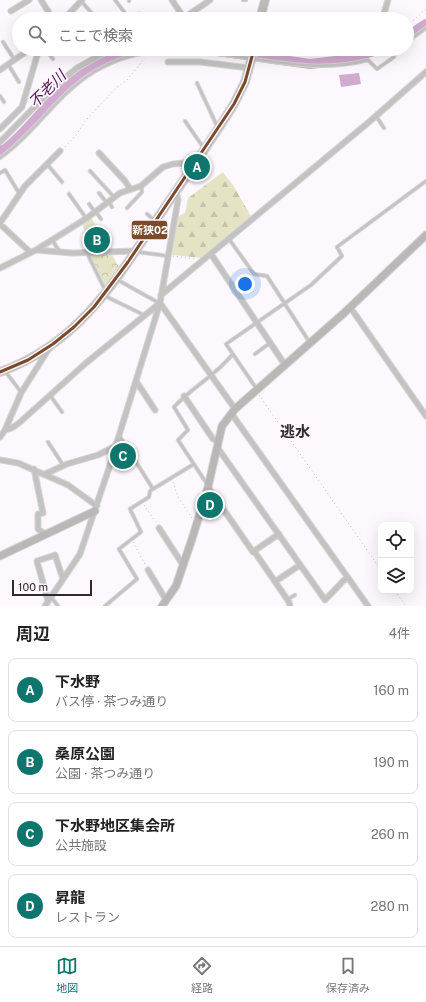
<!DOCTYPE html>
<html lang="ja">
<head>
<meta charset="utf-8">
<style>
  body { margin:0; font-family:"Public Sans","Noto Sans JP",sans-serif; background:#f6f6f6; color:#222 }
  .controls { position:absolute; right:12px; bottom:12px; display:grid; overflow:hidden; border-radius:8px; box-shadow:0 4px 16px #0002 }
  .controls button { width:36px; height:36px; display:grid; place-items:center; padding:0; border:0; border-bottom:1px solid #e0e0e0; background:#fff; color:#222; font:20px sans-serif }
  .scale { position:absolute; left:12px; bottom:10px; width:80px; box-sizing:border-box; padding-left:4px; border:2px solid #302930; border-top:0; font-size:11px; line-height:14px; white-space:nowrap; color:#302930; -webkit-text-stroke:3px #fef7fe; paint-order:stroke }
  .you { position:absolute; left:245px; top:284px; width:14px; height:14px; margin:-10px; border:3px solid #fff; border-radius:50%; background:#1a73e8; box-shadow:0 0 0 6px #1a73e833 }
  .badge { display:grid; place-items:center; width:26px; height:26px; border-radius:50%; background:#0f766e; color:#fff; font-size:13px; font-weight:700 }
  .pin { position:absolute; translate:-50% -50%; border:2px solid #fff; box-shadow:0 1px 4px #0006 }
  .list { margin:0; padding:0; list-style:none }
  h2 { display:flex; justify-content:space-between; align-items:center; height:52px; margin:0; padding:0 16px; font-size:17px }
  h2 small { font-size:13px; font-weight:400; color:#767676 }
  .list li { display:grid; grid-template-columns:26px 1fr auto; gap:12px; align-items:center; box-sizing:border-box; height:64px; margin:0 8px 8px; padding:0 8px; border:1px solid #e0e0e0; border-radius:8px }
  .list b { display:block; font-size:15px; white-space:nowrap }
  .list p { margin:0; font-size:13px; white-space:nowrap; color:#767676 }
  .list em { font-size:13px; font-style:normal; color:#767676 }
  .icon { flex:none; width:22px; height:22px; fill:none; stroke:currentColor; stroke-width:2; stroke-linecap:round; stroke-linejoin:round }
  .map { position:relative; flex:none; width:426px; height:606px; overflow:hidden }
  .search { position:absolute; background:#fff; box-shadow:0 4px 16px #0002; left:12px; right:12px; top:12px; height:44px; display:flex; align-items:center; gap:10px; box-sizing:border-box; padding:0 14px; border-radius:22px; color:#767676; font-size:15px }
  .sheet { height:340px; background:#fff }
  nav { display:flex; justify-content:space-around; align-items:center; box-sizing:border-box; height:56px; border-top:1px solid #e0e0e0; background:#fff; font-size:11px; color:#767676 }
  nav a { display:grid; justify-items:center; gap:2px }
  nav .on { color:#0f766e }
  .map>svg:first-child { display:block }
  .forest { fill:url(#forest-firs) }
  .park { fill:url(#park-crowns) }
  .water { fill:#d0aacf }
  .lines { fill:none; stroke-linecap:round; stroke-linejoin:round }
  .river { stroke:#d0aacf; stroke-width:10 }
  .lane-casing { stroke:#d7d4d7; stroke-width:4.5 }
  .street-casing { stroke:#d7d4d7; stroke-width:7 }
  .secondary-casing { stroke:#d7d4d7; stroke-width:9 }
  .primary-casing { stroke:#d7d4d7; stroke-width:10 }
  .path { stroke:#c0bfbf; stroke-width:1; stroke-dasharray:1 3; stroke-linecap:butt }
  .lane { stroke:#c4c3c2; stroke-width:2.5 }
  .street { stroke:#c4c3c2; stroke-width:5 }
  .secondary { stroke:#b9b8b6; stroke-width:7 }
  .primary { stroke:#bcbcba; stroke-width:8 }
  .bus-1-casing { stroke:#fef7fe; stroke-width:6 }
  .bus-1 { stroke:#7a4b2a; stroke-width:3 }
  .labels { text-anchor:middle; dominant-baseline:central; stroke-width:3.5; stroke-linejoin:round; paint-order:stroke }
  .water-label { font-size:15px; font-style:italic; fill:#581859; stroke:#fef7fe }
  .neighbourhood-label { font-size:15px; font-weight:bold; fill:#302930; stroke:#fef7fe }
  .line-badge { stroke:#fef7fe; stroke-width:1.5 }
  .badge-label { font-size:11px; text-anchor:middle; font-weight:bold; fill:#fff }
</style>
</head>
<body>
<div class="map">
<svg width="426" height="606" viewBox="0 0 426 606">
  <defs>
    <pattern id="forest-firs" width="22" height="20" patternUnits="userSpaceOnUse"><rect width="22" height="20" fill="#e4e4c5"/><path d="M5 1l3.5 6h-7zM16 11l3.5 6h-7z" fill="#c4c4aa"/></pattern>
    <pattern id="park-crowns" width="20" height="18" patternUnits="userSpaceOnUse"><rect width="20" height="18" fill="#e4e4c5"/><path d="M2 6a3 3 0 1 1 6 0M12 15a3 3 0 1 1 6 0" fill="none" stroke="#c4c4aa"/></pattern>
  </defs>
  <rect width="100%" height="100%" fill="#fdf8fd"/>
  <!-- forest -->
  <path class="forest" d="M223,172l10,13 18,31 -50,42 -29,-3 -2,-2 7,-36 8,-4 3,-15z"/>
  <!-- park -->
  <path class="park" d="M91,218l20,31 -20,1 -9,-27z
    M111,253l8,14 -14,19 -15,-31z"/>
  <!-- water -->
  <path class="water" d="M359,73l2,11 -20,3 -2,-12z"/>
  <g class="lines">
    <!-- river -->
    <path class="river" d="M407,37l19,-13
      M203,49l107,15 34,-4 37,-11
      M0,150h4c26,-20 44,-50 71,-70 20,-15 45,-26 69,-31"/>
    <!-- lane casing -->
    <g class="lane-casing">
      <path id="lane" d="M115,0l13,17
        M129,0v1
        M243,0h3
        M81,1l16,18
        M160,15l3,4
        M3,42l11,17
        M407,42l19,-14
        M45,49l8,10
        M8,64l11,18
        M197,83l20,43
        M0,96l4,6
        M376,116l8,12
        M185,121l18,26
        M0,158c37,-26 60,-69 101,-90 85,-46 178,16 267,-8l9,9 17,-12 2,-8
        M47,164l15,18
        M90,171l24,26
        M0,173l5,-3 14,23
        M99,193l8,10
        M69,194l17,24
        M109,202l3,5
        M89,204l6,8
        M127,208l15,-16 -1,-5
        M96,212l5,7
        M147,214l7,6
        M229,239l25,35 13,2 43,67
        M52,240l8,12
        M138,252l30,4
        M87,253l18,37
        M116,279l43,24
        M105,296l39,19
        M255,354l15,-11
        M5,371l16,21
        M256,388l-30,-44 85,-59 31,-29 -5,-9 89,-66
        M50,395l12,17
        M119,435l34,54
        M48,442l15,23
        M207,484l-29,-44 10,-10 -14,-23c18,-20 40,-30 58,-52
        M51,597l7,9
        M288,599l7,-4
        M105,606l32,-27 -18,-30 22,-17 -11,-23 19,-12 1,-6 3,-2 41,-25"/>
    </g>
    <!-- street casing -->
    <g class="street-casing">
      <path id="street" d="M41,0l12,19
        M172,0l12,18 26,-18
        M11,11l18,-11
        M139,15l3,4
        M64,19l18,-19
        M379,19l4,-2 5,-17
        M19,31v2
        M322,49h2
        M168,62h32l49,6
        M0,70l30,-21
        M0,129l22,-22 17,-58
        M0,142l55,-56 22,-18 34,-19
        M99,153l26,28 5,8
        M0,223l25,-37 35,-35
        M0,224l30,28
        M36,250l36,3 64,-2
        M211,254l74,111
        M0,268l36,-18 51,-32 33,-25 21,-7 22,-19 10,-3 23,-2
        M161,295l208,-173 57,-50
        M350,307l76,109
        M136,381l19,29
        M184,396l29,43 5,2
        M231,413l137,193
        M5,430l7,-2 7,-5 67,-60 74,-60 75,106
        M0,437l5,-7 16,-37 29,-46
        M217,447l108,153 22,-23
        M0,460l18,3 50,22 29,21
        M34,469l9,44 -5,1v15l7,5
        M45,474l22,-10 31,-9 18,-9
        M208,487l45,65 1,-1 35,51 1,4
        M159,528l24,37
        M254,551l25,-17
        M148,570l18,30
        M276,581l24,-16
        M48,601l-11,-40 18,-6 8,24
        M45,606l35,-52 28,-83 52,-168 18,-103 -2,-9"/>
    </g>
    <!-- secondary casing -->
    <g class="secondary-casing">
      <path id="secondary" d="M0,556l95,-45
        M162,606l14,-20 16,-47 16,-52 14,-61 13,-17 108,-95 83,-79"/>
    </g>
    <!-- primary casing -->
    <g class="primary-casing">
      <path id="primary" d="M260,19l5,-19
        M0,372c80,-29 116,-92 161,-159 25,-36 50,-72 73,-109l11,-22 9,-33"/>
    </g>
    <!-- path -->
    <path class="path" d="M407,26l19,-17
      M281,49l39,5
      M327,53l31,-4
      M65,147l12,-13 8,-13 32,-34 10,-7 18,-22
      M173,256l22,3
      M259,395l122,175
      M173,482l5,15 14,21
      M144,505l13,19
      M133,542l13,24
      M395,591l11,15"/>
    <!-- lane -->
    <use href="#lane" class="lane"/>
    <!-- street -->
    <use href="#street" class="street"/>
    <!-- secondary -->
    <use href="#secondary" class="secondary"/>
    <!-- primary -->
    <use href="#primary" class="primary"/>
    <!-- bus-1 casing -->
    <g class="bus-1-casing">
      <path id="bus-1" d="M0,372l28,-12 25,-16 21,-17 20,-20 34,-45 106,-158 11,-22 9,-33"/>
    </g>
    <!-- bus-1 -->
    <use href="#bus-1" class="bus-1"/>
  </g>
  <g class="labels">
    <!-- water labels -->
    <g class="water-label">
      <text transform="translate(47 89) rotate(-45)">不老川</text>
    </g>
    <!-- neighbourhood labels -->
    <g class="neighbourhood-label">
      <text x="295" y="431">逃水</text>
    </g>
  </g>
  <rect class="line-badge" x="131" y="220" width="37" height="20" rx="4" fill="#7a4b2a"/>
  <g class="badge-label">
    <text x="150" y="234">新狭02</text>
  </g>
</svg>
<div class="controls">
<button><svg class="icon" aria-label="locate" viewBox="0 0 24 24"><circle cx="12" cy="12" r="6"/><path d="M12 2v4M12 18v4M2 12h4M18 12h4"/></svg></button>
<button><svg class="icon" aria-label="layers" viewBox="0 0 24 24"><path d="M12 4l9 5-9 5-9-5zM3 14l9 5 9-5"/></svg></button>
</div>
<div class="scale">100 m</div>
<div class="you"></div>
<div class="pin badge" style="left:197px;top:167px">A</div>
<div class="pin badge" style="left:97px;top:240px">B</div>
<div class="pin badge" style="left:123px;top:456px">C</div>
<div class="pin badge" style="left:210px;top:505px">D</div>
<div class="search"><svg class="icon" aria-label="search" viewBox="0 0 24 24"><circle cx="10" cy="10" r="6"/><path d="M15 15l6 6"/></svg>ここで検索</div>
</div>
<section class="sheet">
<h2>周辺<small>4件</small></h2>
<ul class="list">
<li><span class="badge">A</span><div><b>下水野</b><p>バス停 · 茶つみ通り</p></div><em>160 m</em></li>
<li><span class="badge">B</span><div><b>桑原公園</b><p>公園 · 茶つみ通り</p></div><em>190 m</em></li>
<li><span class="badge">C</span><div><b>下水野地区集会所</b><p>公共施設</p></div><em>260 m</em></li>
<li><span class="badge">D</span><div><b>昇龍</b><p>レストラン</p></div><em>280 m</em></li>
</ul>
</section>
<nav>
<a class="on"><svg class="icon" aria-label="map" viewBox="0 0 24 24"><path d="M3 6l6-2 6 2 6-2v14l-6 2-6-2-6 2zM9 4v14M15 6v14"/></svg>地図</a>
<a><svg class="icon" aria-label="directions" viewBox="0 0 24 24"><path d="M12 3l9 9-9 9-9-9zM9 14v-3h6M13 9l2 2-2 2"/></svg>経路</a>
<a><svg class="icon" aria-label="saved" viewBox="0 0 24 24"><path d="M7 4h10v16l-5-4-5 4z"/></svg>保存済み</a>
</nav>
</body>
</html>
